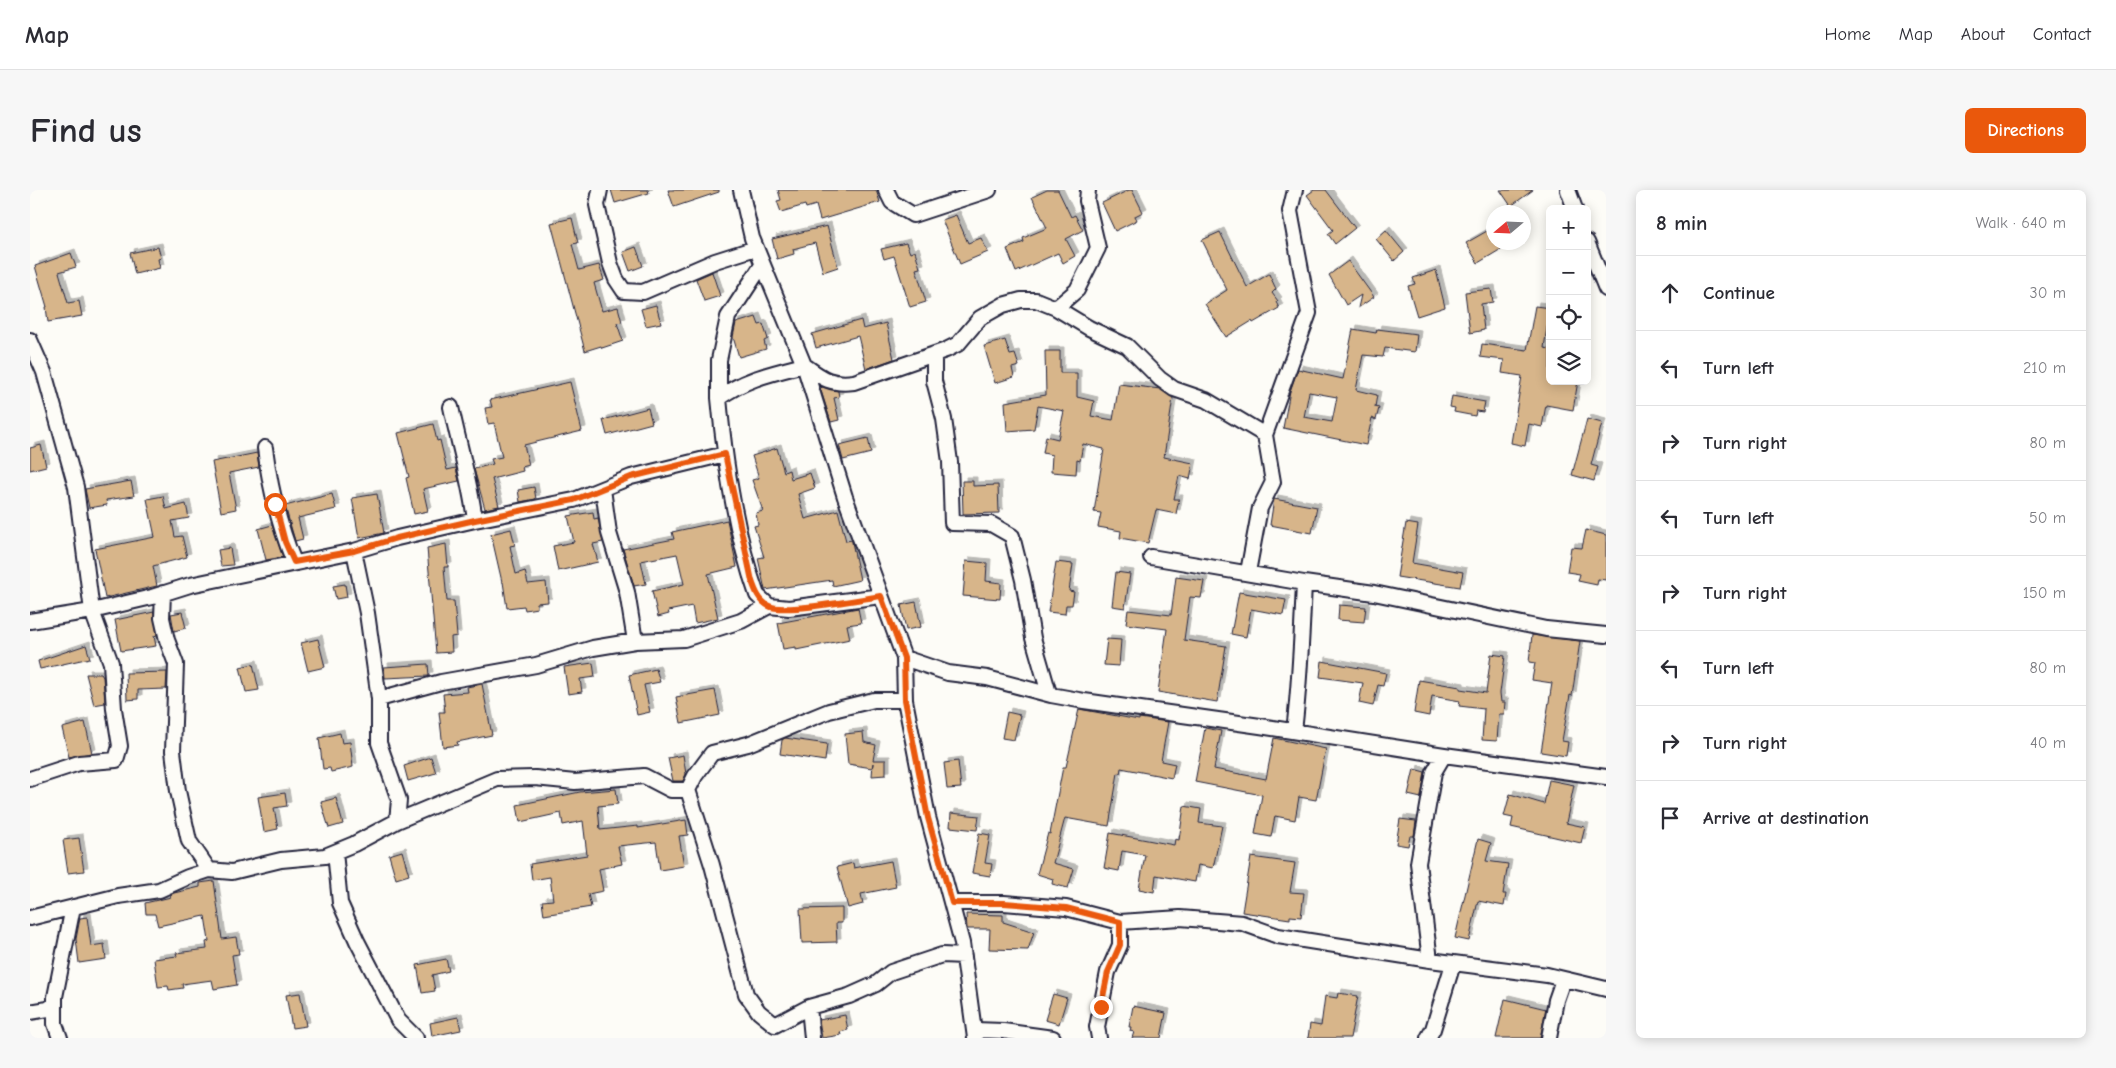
<!DOCTYPE html>
<html lang="en">
<head>
<meta charset="utf-8">
<style>
  body { margin:0; font-family:"Comic Neue",sans-serif; background:#f7f7f7; color:#2b2b33 }
  .controls { position:absolute; right:15px; top:15px; display:grid; overflow:hidden; border-radius:8px; box-shadow:0 2px 12px #0003 }
  .controls button { width:45px; height:45px; display:grid; place-items:center; padding:0; border:0; border-bottom:1px solid #e1e1e2; background:#fff; color:#2b2b33; font:25px sans-serif }
  .compass { position:absolute; left:1456px; top:15px; width:45px; height:45px; border-radius:50%; background:#fff; box-shadow:0 2px 12px #0003; rotate:251deg }
  .stop { position:absolute; width:15px; height:15px; margin:-11px; border:4px solid #ea580c; border-radius:50%; background:#fff }
  .stop.end { background:#ea580c; border-color:#fff; box-shadow:0 1px 5px #0008 }
  .list { margin:0; padding:0; list-style:none }
  h2 { display:flex; justify-content:space-between; align-items:center; height:65px; margin:0; padding:0 20px; font-size:21px }
  h2 small { font-size:16px; font-weight:400; color:#7c7c81 }
  .list li { display:grid; grid-template-columns:32px 1fr auto; gap:15px; align-items:center; box-sizing:border-box; height:75px; padding:0 20px; border-top:1px solid #e1e1e2 }
  .list b { display:block; font-size:19px; white-space:nowrap }
  .list em { font-size:16px; font-style:normal; color:#7c7c81 }
  .icon { flex:none; width:28px; height:28px; fill:none; stroke:currentColor; stroke-width:2; stroke-linecap:round; stroke-linejoin:round }
  .map { position:relative; flex:none; width:1576px; height:848px; overflow:hidden; border-radius:8px }
  header { display:flex; align-items:center; gap:30px; box-sizing:border-box; height:70px; padding:0 25px; background:#fff; border-bottom:1px solid #e1e1e2 }
  header strong { font-size:24px }
  nav { display:flex; gap:28px; margin-inline-start:auto; font-size:18px }
  .intro { display:flex; align-items:center; justify-content:space-between; box-sizing:border-box; height:120px; padding:0 30px }
  h1 { margin:0; font-size:35px }
  .button { padding:12px 22px; border-radius:8px; background:#ea580c; color:#fff; font-size:18px; font-weight:700 }
  main { display:flex; gap:30px; padding:0 30px }
  aside { flex:1; background:#fff; border-radius:8px; box-shadow:0 2px 12px #0003 }
  .map>svg:first-child { display:block }
  .building { fill:#d7b58a; stroke:#22223b; fill-rule:evenodd; filter:url(#shadow) }
  .lines { fill:none; stroke-linecap:round; stroke-linejoin:round }
  .minor-casing { stroke:#22223b; stroke-width:18 }
  .minor { stroke:#fdfcf7; stroke-width:14 }
  .route { stroke:#ea580c; stroke-width:6 }
</style>
</head>
<body>
<header>
<strong>Map</strong>
<nav><a>Home</a><a>Map</a><a>About</a><a>Contact</a></nav>
</header>
<div class="intro"><h1>Find us</h1><a class="button">Directions</a></div>
<main>
<div class="map">
<svg width="1576" height="848" viewBox="0 0 1576 848">
  <defs>
    <filter id="shadow"><feDropShadow dx="4" dy="-4" stdDeviation="0" flood-color="#0004"/></filter>
  </defs>
  <rect width="100%" height="100%" fill="#fdfcf7"/>
  <filter id="ink" filterUnits="userSpaceOnUse"><feTurbulence type="fractalNoise" baseFrequency=".02" numOctaves="2"/><feDisplacementMap in="SourceGraphic" scale="10" xChannelSelector="R" yChannelSelector="G"/><feConvolveMatrix kernelMatrix="1 2 1 2 8 2 1 2 1" color-interpolation-filters="sRGB"/></filter>
  <g filter="url(#ink)">
    <!-- building -->
    <path class="building" d="M581,0h37l1,3 -34,10z
      M638,0h51v2l-45,15z
      M748,0h98l4,12 -60,18 -4,-15 -10,3 -1,-3 -24,7 -4,-11 4,-1z
      M1017,0h11l13,27 4,-2 8,15 -17,9 9,17 -12,7 -5,-10 -42,19 -9,-23 17,-7 -1,-4 24,-10 -15,-31z
      M1099,0h3l11,22 -8,4 2,4 -22,11 -13,-28z
      M1284,0h12l29,38 -20,16 -7,-10 5,-4 -26,-35z
      M1470,0h33l-22,16z
      M926,25l12,28 13,-5 7,14 -28,12 -18,-44z
      M542,28l6,25 -6,1 7,26 20,-5 5,15 -10,3 8,28 16,-4 4,15 -5,1 6,18 -21,7 -1,-2 -16,5 -34,-128z
      M797,36l11,41 -15,5 -8,-29 -22,6 1,5 -17,5 -5,-20z
      M1464,37v15h19l-35,21 -12,-20z
      M1356,40l18,22 -10,9 -18,-22z
      M1190,42l27,55 22,-13 7,15 -4,4 6,8 -2,1 3,6 -26,15 -1,-2 -26,16 -21,-33 22,-14 -25,-50z
      M876,53l4,10 5,-2 5,17 -4,1 10,33 -16,5 -16,-51 -10,3 -3,-10z
      M128,57l3,11 -3,1 2,9 -25,6 -5,-21z
      M606,57l7,19 -13,5 -7,-19z
      M41,63l5,14 -17,5 9,31 11,-2 3,15 -34,6 -2,-15h1l-12,-41z
      M1318,71l26,36 -16,11 3,-13 -15,10 -17,-30z
      M1406,80l9,37 -28,9 -9,-30 7,-2 -2,-6z
      M682,82l8,24 -16,5 -8,-22z
      M1461,99l2,13 -12,2 3,26 -14,3 -5,-41z
      M626,115l5,18 -15,3 -5,-17z
      M1505,116l15,2 -6,40 6,1v32h28l-5,29 -27,-5 -4,22 -13,-3 -4,22 -14,-3 11,-67 -20,-3 2,-13 -24,-3 2,-13 45,6z
      M726,127l3,8 4,-1 5,15 -4,2 2,8 -27,8 -6,-20 3,-14z
      M831,130l2,9 23,-6 8,36 -28,10 -8,-33 -42,12 -4,-14z
      M1323,139l23,4 1,-4 40,5 -2,18 -30,-4 -2,9 -20,-2 -7,35 21,5 -2,12 4,1 -3,12 -4,-2 -6,27 -83,-17 7,-37 8,-22 45,10zM1279,202l28,5 -5,25 -28,-5z
      M975,150l5,15 5,-1 4,12 -7,2 2,9 -19,6 -11,-37z
      M1015,161h15v22h17v24l17,4 -3,15 22,4 6,-36 41,5 13,9 -9,59 29,6 -3,16 -11,-3 -5,23h5l-3,15 -20,-4 -8,33 -28,-5 1,-7 -23,-4 3,-14 -7,-1 10,-63 -21,-5 -3,17 -3,-1 -1,14 -25,-2 1,-17 -9,-2 3,-17 12,3 6,-28 -26,-5 -4,23 -27,2 -2,-29 41,-7z
      M540,192l12,49 -58,14 5,20 -7,2 1,4 -31,8 7,27 -14,3 -11,-40 19,-5 -2,-5 11,-2 -8,-34 -6,1 -3,-16 7,-1 -2,-7z
      M793,197l15,4 1,6 -5,1 5,22 -8,2 -11,-34z
      M1422,206l33,6 -2,10 -7,-1 -1,5 -21,-4 1,-4 -5,-1z
      M618,218l4,15 -45,12 -4,-15z
      M1557,229l15,4 -11,42 7,2 -4,14 -22,-6z
      M403,234l4,17 3,-1 7,30 9,-2 3,13 -36,8 5,22 -14,3 -8,-36 3,-1 -11,-44z
      M838,248l3,15 -28,7 -4,-15z
      M11,255l5,21 -16,4v-22z
      M747,258l7,24 5,-2 2,9 19,-6 5,15 -17,6 7,25 33,-9 8,31 6,-1v2l8,38 -27,6 -1,-6 -67,10 -7,-32 6,-1 -10,-31 4,-1 -2,-12 7,-2 -11,-31 7,-2 -7,-22z
      M227,263l2,14 -30,6 7,36 -15,3 -9,-50z
      M101,291l3,15 -28,4 1,5 -18,3 -4,-19z
      M932,291h11v5l25,-1 1,28 -36,1z
      M504,297l2,12 -16,3 -2,-12z
      M302,304l4,15 -38,9 5,21 -8,2 -10,-35z
      M347,304l7,39 -25,5 -7,-40z
      M133,306l3,13 20,-5 3,14 -17,3 3,16 7,-1 5,21 -34,9 4,20 -52,12 -10,-49 60,-12 -8,-38z
      M1244,309l43,8 -5,26 -42,-8z
      M563,322l1,7 4,-1 5,24 -10,2 5,18 -40,9 -5,-25 21,-4 -6,-26z
      M697,330l10,47 -29,7 10,44 -23,5 -3,-17 -24,5 1,3 -11,3 -6,-26 32,-7 -7,-30 -36,7 5,23 -12,2 -11,-37 51,-10 -2,-7z
      M1376,333l12,2 -6,38 51,9 -3,15 -63,-10z
      M242,335l11,32 -17,3 -8,-31z
      M481,339l4,16 -5,1 6,28 9,-3 3,13 18,-2 2,20 -11,1v5l-12,2 -1,-4 -17,2 -4,-26h-1l-11,-48z
      M1556,340l20,5v45l-8,-1 -1,6 -19,-4 2,-7 -13,-2 4,-25 11,1z
      M416,354l2,23h-4l3,34h7l3,35 -6,1 1,15 -16,1 -9,-105z
      M200,358l3,17 -12,1 -3,-16z
      M936,371l21,2 -1,18 15,2 -1,16 -37,-3z
      M1026,372l17,2 -4,27 5,1 -2,13h-6l-1,9 -17,-2z
      M1086,382l14,2 -5,34 -13,-2z
      M1146,387l28,4 -3,17 -11,-1 -6,43 42,6 -9,56 -59,-10 9,-63 -41,-5 2,-14 43,5z
      M315,394l2,13 -11,2 -3,-13z
      M1209,402l47,8 -3,15 -32,-6 -5,28 -15,-3z
      M886,412l5,25 -15,3 -5,-25z
      M1309,415l27,2 -2,15 -26,-2z
      M828,418l3,15 -14,2 3,14 -54,11v-3l-13,2 -5,-26z
      M124,422l3,23 -3,1 2,10 -35,5 -6,-31z
      M152,422l4,16 -12,3 -3,-17z
      M1502,445l48,6 -8,55 -2,-1 -8,46 6,1 -2,14 -25,-4 11,-69 -20,-3 3,-17 -6,-1z
      M288,449l7,28 -17,4 -7,-28z
      M1077,449l14,1 -2,26 -15,-1z
      M56,455l4,13 -50,11 -2,-8z
      M1461,464l14,2 -5,37 1,9h4l-1,12h-5l-2,27 -15,-1 2,-31 -25,-3 1,-5 -28,-5 -3,20 -15,-3 5,-33 41,7v2l26,4z
      M1292,471l64,12 -3,13 -5,-1 -5,21 -14,-3 4,-20 -43,-6z
      M563,473l2,14 -15,2 2,13 -14,2 -4,-27z
      M223,474l6,26 -13,2 -6,-25z
      M398,474l1,12 -44,2 -1,-11z
      M626,479l4,13 -16,3 6,27 -13,3 -8,-40z
      M137,482l-1,17 -28,1v9l-11,1 -1,-27z
      M56,484h15l2,3 2,26 -11,2z
      M452,494l10,51 -35,7 1,3 -15,2 -4,-35h6l-2,-18 25,-2 -1,-5z
      M685,500l5,25 -39,8 -5,-26z
      M1049,519l60,11v-2l29,4 -7,39 14,3 -3,14 -51,-10 -1,6 -2,-1 -9,53 -44,-8 -12,45 21,6 -6,19 -16,-4 1,-5 -16,-5 11,-41 2,1 13,-67h3z
      M977,522l13,3 -6,25 -12,-2z
      M55,532l7,31 -23,4 -7,-29z
      M1175,538l16,3 -7,38 52,10 8,-41 52,11 -10,51 -17,-3 -4,23 -20,-4 -4,21 -16,-3 7,-39 -67,-13z
      M833,542l1,10 12,3 -3,15h13v15l-14,1 1,-13 -1,5 -24,-4 -3,-30z
      M310,543l2,10 8,-1 3,25 -22,5 -1,-4 -7,1 -4,-31z
      M755,548l42,6 -2,17 -45,-7 2,-14z
      M653,565l3,19 -3,7h-10l-5,-23z
      M401,567l5,16 -28,8 -4,-15z
      M928,571l3,27 -14,1 -3,-26z
      M1384,579l11,3 -4,26 -13,-3z
      M1519,590l25,5 -8,38 19,4 -4,16 -70,-16 2,-9 -9,-2 6,-22 34,10z
      M586,599l2,15 -20,2 2,24 38,-4v2l48,-8 2,15 -9,1 5,30 -24,4 -4,-28 -38,4 4,18 -23,5 4,22 -15,3 3,13 -47,8 -2,-14 11,-1 -3,-23 -18,3 -2,-16 57,-9 -4,-34 -20,4 -2,-12 -41,9 -3,-17 63,-13z
      M255,603l2,13 -13,2 4,21 -14,3 -6,-35z
      M306,608l7,26 -14,4 -8,-26z
      M1154,616l17,3 -2,14 23,3 -9,42 -15,-3 -3,17 -39,-7 -2,17 -15,-3 6,-34 -23,-4 -3,20 -15,-3 6,-35 64,12 1,-6 4,1z
      M921,623l28,3 -2,14 -27,-3z
      M1370,629l16,2 -2,15h-4l-2,10 -12,-2z
      M949,643l11,2 -5,28 7,1 -2,12 -18,-3z
      M49,648l5,33 -16,2 -5,-33z
      M1448,649l13,4 -5,18 22,3 -5,30h3l-2,12 -26,-5 -9,40 -14,-3z
      M372,661l7,24 -13,4 -7,-24z
      M1221,667l44,6 -5,29 14,1 -3,24 -11,-1v3l-48,-7z
      M861,671l5,26 -35,7 2,10 -15,4 -11,-41 16,-4 1,5z
      M184,691l8,58 14,-2 3,17 -7,1 5,30 -23,4 -2,-9 -30,4 1,4 -14,2 -1,-4 -10,1 -4,-28 23,-3 -1,-3 31,-4 -1,-7 3,-1 -4,-25 -47,10 -3,-12h-9l-1,-11 26,-6 -1,-2 4,-2 26,-6v-4z
      M812,718v15h-6l1,19 -35,1 -2,-34z
      M936,724l37,1v7l31,10 -6,18 -39,-1 1,-20h-23z
      M57,727l4,29 13,-2 2,15 -27,4 -3,-24 4,-21z
      M416,769l3,12 -17,4 3,16 -13,2 -5,-28z
      M270,803l6,33 -14,2 -6,-33z
      M1308,803l20,3 -8,42h-42l2,-14 11,2 4,-30 12,2z
      M1023,804l14,4 -8,26 -14,-4z
      M1475,809l41,10 -6,29h-44z
      M1103,816l33,7 -5,25h-29l2,-6 -4,-1 1,-4h-2z
      M815,825l3,15 -8,2 1,3 -19,3 -3,-18z
      M428,827l3,13 -29,6 -2,-13z"/>
    <g class="lines">
      <!-- minor casing -->
      <g class="minor-casing">
        <path id="minor" d="M570,0l-3,15 13,58 6,16 8,12 19,1 72,-31 41,-13
          M711,0l11,48 52,127 41,132 59,161 1,42 23,117 34,126 13,95
          M856,0l6,12 21,13 76,-25
          M1538,0l7,19
          M1557,52l19,47
          M1026,118l21,-18 21,-42 -11,-47 1,-11
          M0,150l14,32 32,115 16,124 60,-14 38,-12 164,-34 43,-13 78,-18 99,-20 57,-23 94,-23
          M904,164v27l10,38 6,43 2,61 39,1 21,12 11,44 10,58 15,52 3,5
          M689,208v-38l9,-43 34,-52
          M421,217c8,38 19,75 24,113
          M235,258c5,39 14,78 29,114
          M573,299l6,44 18,59 8,49
          M324,361l13,62 12,86v44l20,57 -2,21
          M1121,367l153,26 70,10 172,36 60,6
          M1218,382l12,-64 13,-26 -8,-47 44,-122 -19,-102 5,-21
          M133,403l-1,25 5,22 9,24 -3,87 5,40 11,50 20,29
          M851,406l-92,12 -20,-2 -12,-11c-22,-62 -32,-131 -38,-197 25,-19 54,-25 85,-33 18,13 26,20 50,17l92,-32 12,-6 22,-26 23,-13 18,-5h15l20,8 33,20 38,18 33,33 14,10 32,11 59,35
          M0,431l62,-10 19,52 3,46 6,37 -4,14 -37,3 -49,16
          M874,468l44,15 39,5 64,17 33,6 176,25 184,29 162,22
          M349,509l62,-17 95,-17 57,-17 42,-7 49,-2 57,-18 28,-15
          M1264,541c6,-49 8,-98 10,-148
          M658,600l24,75 34,129 13,18 16,13 34,-18 40,-11 27,-12 15,-12 51,-17 22,1
          M305,662l5,51 17,38 41,79 18,18
          M922,713h52l62,5 54,14 60,-4 62,5 36,13 152,24 -12,-97 16,-91 10,-17
          M0,728l88,-22 41,-6 29,-13 21,-7 23,2 49,-12 44,-4 29,-12 43,-23 100,-42 38,-1 40,4 69,-6 27,14h17l7,-14 17,-23 36,-9 81,-33 45,-11h31
          M1400,770l117,15 59,14
          M779,817l3,31
          M0,822l18,-3 7,-5
          M945,840l28,1 50,7
          M30,848l-5,-14v-27l18,-90
          M1069,848l-2,-11 11,-55 12,-27v-23
          M1398,848l5,-9 20,-65
          M1519,848l7,-38 7,-20"/>
      </g>
      <!-- minor -->
      <use href="#minor" class="minor"/>
    </g>
  </g>
  <g class="lines" filter="url(#ink)">
    <!-- route -->
    <path class="route" d="M245,314l10,38 9,20 60,-11 43,-13 78,-18 99,-20 57,-23 94,-23 27,127c3,9 7,20 17,25 15,8 91,-7 112,-10l23,62 1,42 23,118 24,85h52l62,5 54,14v23l-12,27 -7,35"/>
  </g>
</svg>
<div class="controls">
<button>+</button>
<button>−</button>
<button><svg class="icon" aria-label="locate" viewBox="0 0 24 24"><circle cx="12" cy="12" r="6"/><path d="M12 2v4M12 18v4M2 12h4M18 12h4"/></svg></button>
<button><svg class="icon" aria-label="layers" viewBox="0 0 24 24"><path d="M12 4l9 5-9 5-9-5zM3 14l9 5 9-5"/></svg></button>
</div>
<svg class="compass" viewBox="-18 -18 36 36"><path d="M0-13l5 13h-10z" fill="#e53935"/><path d="M0 13l5-13h-10z" fill="#7c7c81"/></svg>
<div class="stop" style="left:245px;top:314px"></div>
<div class="stop end" style="left:1071px;top:817px"></div>
</div>
<aside>
<h2>8 min<small>Walk · 640 m</small></h2>
<ul class="list">
<li><svg class="icon" aria-label="ahead" viewBox="0 0 24 24"><path d="M12 20V5M6 11l6-6 6 6"/></svg><div><b>Continue</b></div><em>30 m</em></li>
<li><svg class="icon" aria-label="left" viewBox="0 0 24 24"><path d="M17 20v-9H6M10 6l-5 5 5 5"/></svg><div><b>Turn left</b></div><em>210 m</em></li>
<li><svg class="icon" aria-label="right" viewBox="0 0 24 24"><path d="M7 20v-9h11M14 6l5 5-5 5"/></svg><div><b>Turn right</b></div><em>80 m</em></li>
<li><svg class="icon" aria-label="left" viewBox="0 0 24 24"><path d="M17 20v-9H6M10 6l-5 5 5 5"/></svg><div><b>Turn left</b></div><em>50 m</em></li>
<li><svg class="icon" aria-label="right" viewBox="0 0 24 24"><path d="M7 20v-9h11M14 6l5 5-5 5"/></svg><div><b>Turn right</b></div><em>150 m</em></li>
<li><svg class="icon" aria-label="left" viewBox="0 0 24 24"><path d="M17 20v-9H6M10 6l-5 5 5 5"/></svg><div><b>Turn left</b></div><em>80 m</em></li>
<li><svg class="icon" aria-label="right" viewBox="0 0 24 24"><path d="M7 20v-9h11M14 6l5 5-5 5"/></svg><div><b>Turn right</b></div><em>40 m</em></li>
<li><svg class="icon" aria-label="arrive" viewBox="0 0 24 24"><path d="M6 21V4h12l-3 4 3 4H6"/></svg><div><b>Arrive at destination</b></div></li>
</ul>
</aside>
</main>
</body>
</html>
